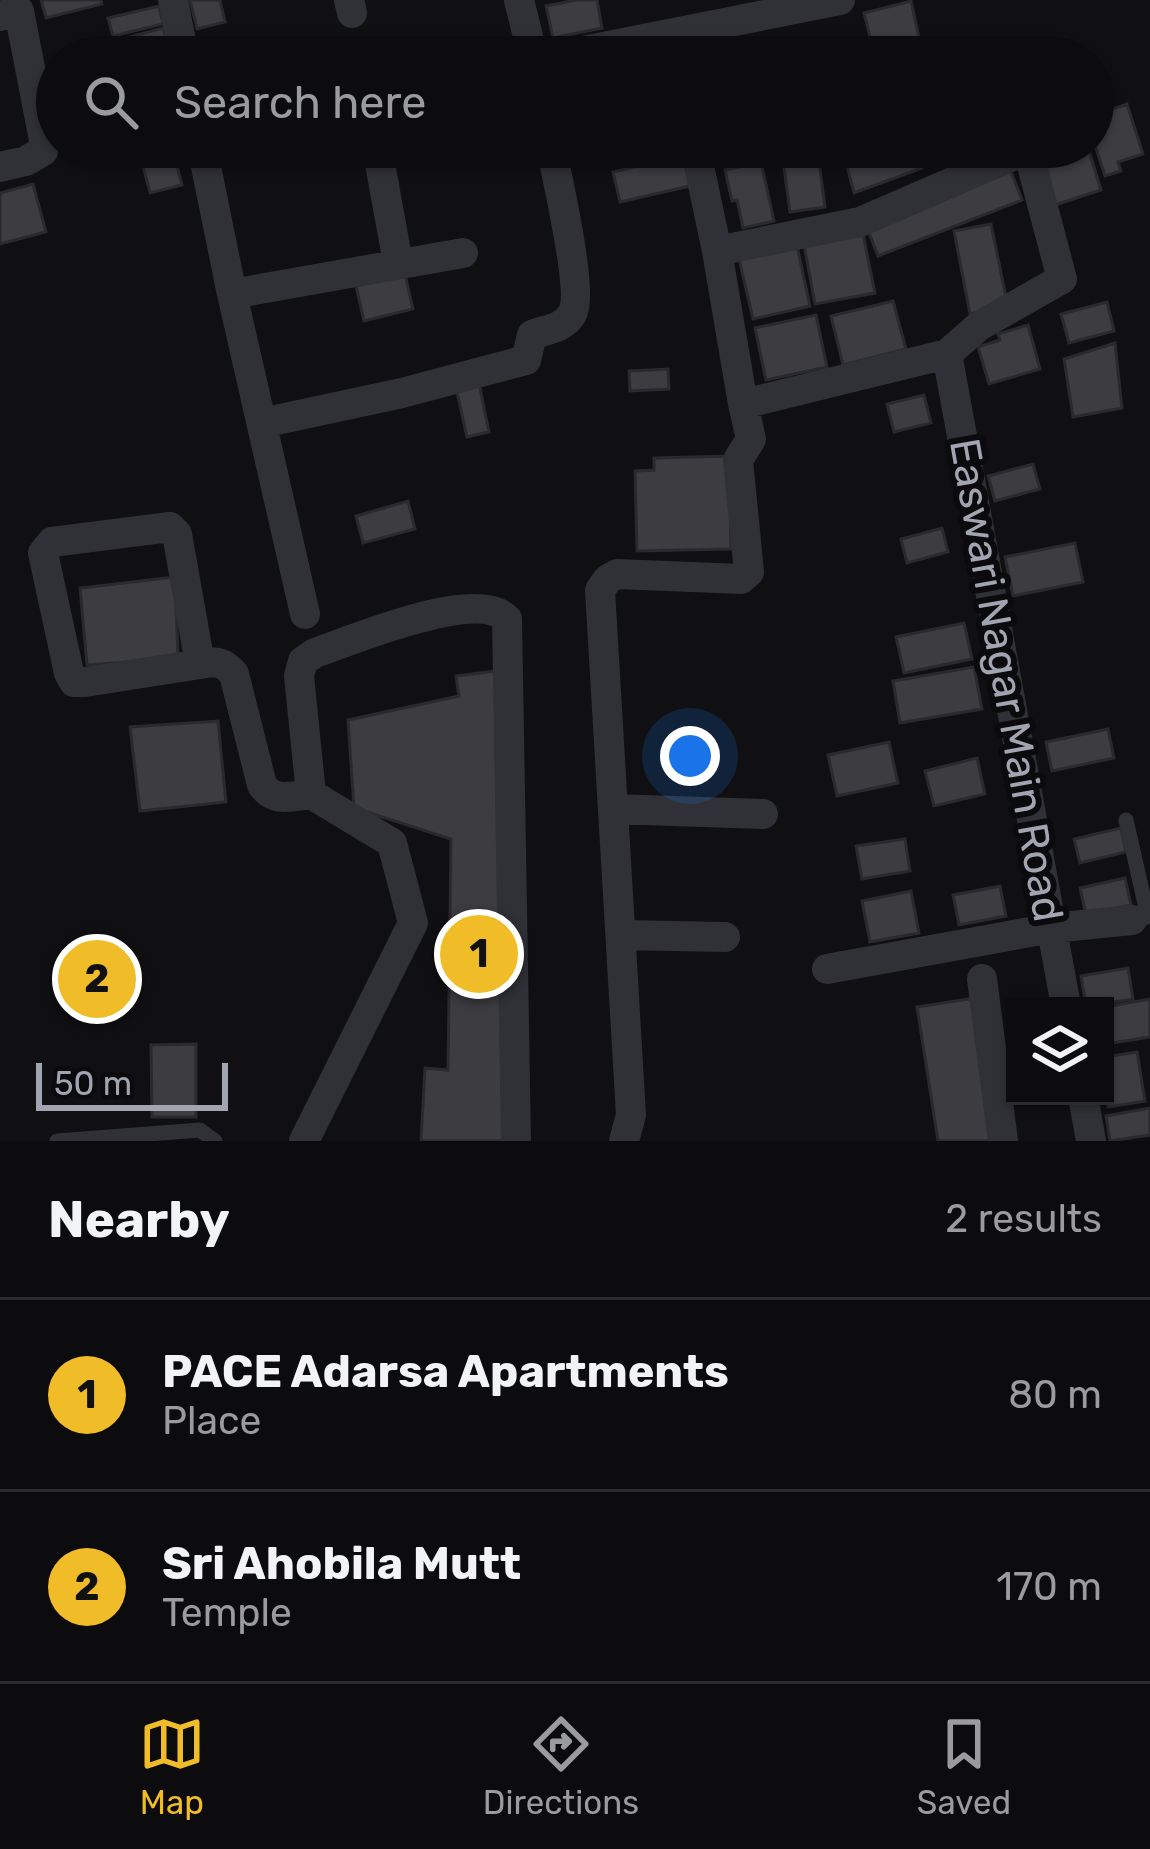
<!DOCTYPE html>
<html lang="en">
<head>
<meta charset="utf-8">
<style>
  body { margin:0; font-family:Rubik,sans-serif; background:#1a191b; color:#f1f3f6 }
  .controls { position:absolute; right:36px; bottom:36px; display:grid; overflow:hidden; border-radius:0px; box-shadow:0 3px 9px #0004 }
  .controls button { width:108px; height:108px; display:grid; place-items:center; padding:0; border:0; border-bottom:3px solid #2c2b2e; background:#0c0b0d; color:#f1f3f6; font:60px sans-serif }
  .scale { position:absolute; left:36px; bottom:30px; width:192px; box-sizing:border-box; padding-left:12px; border:6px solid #a1a5b2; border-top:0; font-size:33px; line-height:42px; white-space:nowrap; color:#a1a5b2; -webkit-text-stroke:9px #0b0a0c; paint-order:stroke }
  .you { position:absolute; left:690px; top:756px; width:42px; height:42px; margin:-30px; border:9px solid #fff; border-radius:50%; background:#1a73e8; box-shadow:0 0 0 18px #1a73e833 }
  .badge { display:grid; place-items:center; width:78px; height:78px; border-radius:50%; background:#f0bc28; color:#111; font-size:39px; font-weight:700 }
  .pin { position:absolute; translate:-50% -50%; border:6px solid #fff; box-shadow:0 3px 12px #0006 }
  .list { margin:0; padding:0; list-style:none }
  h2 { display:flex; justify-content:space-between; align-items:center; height:156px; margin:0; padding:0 48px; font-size:51px }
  h2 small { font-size:39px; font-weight:400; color:#9a9b9d }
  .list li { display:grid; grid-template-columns:78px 1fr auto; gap:36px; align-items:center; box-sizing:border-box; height:192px; padding:0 48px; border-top:3px solid #2c2b2e }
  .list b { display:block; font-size:45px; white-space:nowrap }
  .list p { margin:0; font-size:39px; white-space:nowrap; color:#9a9b9d }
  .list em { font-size:39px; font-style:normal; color:#9a9b9d }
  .icon { flex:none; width:66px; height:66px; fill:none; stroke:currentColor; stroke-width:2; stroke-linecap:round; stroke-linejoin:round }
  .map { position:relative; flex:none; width:1150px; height:1141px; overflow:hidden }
  .search { position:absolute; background:#0c0b0d; box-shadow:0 3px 9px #0004; left:36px; right:36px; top:36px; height:132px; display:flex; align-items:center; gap:30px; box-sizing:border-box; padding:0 42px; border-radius:66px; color:#9a9b9d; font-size:45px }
  .sheet { height:540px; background:#0c0b0d }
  nav { display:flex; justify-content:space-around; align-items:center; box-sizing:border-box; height:168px; border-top:3px solid #2c2b2e; background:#0c0b0d; font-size:33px; color:#9a9b9d }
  nav a { display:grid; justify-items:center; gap:6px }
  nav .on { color:#f0bc28 }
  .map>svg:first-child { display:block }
  .building { fill:#3c3c41; stroke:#2a292d; stroke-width:3 }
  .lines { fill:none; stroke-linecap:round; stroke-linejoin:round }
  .service { stroke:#303136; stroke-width:15 }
  .minor { stroke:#303136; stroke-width:30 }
  .labels { text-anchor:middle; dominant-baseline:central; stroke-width:12; stroke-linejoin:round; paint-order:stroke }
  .street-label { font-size:42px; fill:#a1a5b2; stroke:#0b0a0c }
</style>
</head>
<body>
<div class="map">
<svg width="1150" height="1141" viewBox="0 0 1150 1141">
  <rect width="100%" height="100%" fill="#100f11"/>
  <!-- building -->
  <path class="building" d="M41,0h60l1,4 -56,14z
    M190,0h30l5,22 -28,7z
    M576,0h21l5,28 -49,10 -7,-32z
    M911,1l9,41 -46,11 -10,-40z
    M159,6l4,18 -50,12 -5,-18z
    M163,28l7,22 -27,7h-28l-4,-15z
    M753,37l5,20h-48l-2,-9z
    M1127,104l16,50 -25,8 3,9 -16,5 -12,-37v-23z
    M842,147h73l7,21 -68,25z
    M1037,147h51l13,43 -46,15z
    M174,154l8,31 -32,8 -8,-31z
    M687,154l7,31 -74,17 -7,-30z
    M818,155l7,52 -35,5 -7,-52z
    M761,162l13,59 -31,7 -6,-28 -5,1 -7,-31z
    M1010,169l12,31 -144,56 -12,-31z
    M33,184l13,48 -46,12v-51z
    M991,224l17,83 -38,7 -16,-83z
    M863,234l12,59 -60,11 -11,-59z
    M797,246l13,60 -57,13 -14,-60z
    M405,274l8,35 -49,12 -8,-35z
    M893,301l13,48 -63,16 -12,-49z
    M1107,302l7,29 -45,12 -8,-29z
    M816,315l11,52 -61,13 -11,-52z
    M1028,325l12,44 -51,15 -11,-37 22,-7 -2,-6z
    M1115,343l7,65 -49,9 -9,-58z
    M668,369l1,20 -39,2 -1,-20z
    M479,383l10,49 -22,5 -11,-49z
    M924,395l7,28 -37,9 -7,-28z
    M729,456l2,93 -94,2 -2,-80 19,-1v-12z
    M1033,464l7,25 -45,12 -7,-25z
    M408,501l7,28 -52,14 -7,-27z
    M942,528l6,24 -41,11 -6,-24z
    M1075,543l8,39 -70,14 -8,-39z
    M175,577l3,81 -91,7 -7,-77z
    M964,623l8,36 -68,14 -8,-36z
    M974,667l8,42 -82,14 -7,-42z
    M503,670l8,471h-90l4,-73 23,2 3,-231 -97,-31 -6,-88 111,-24 -3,-20z
    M218,721l8,81 -86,9 -10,-84z
    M1108,729l6,29 -62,13 -6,-29z
    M889,742l9,41 -61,13 -9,-41z
    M977,758l8,36 -51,12 -9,-35z
    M1121,828l5,24 -46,11 -6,-24z
    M905,839l5,32 -48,8 -6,-33z
    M1125,878l6,27 -45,10 -6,-27z
    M1000,886l6,30 -47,9 -6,-30z
    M911,891l8,42 -49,9 -8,-41z
    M1128,968l5,31 -47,7 -5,-30z
    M975,998l23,143h-60l-21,-134z
    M1150,999v38l-38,6 -7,-36z
    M196,1044v73h-44l-1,-72z
    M1137,1052l8,49 -37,6 -3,-50z
    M1150,1108v27l-40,6 -4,-25z"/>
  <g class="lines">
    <!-- service -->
    <path class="service" d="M1126,820l22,97 -16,3
      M57,1141l143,-11 15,11"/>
    <!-- minor -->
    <path class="minor" d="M173,0l11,57
      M349,0l3,13
      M519,0l14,57
      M0,16l19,-5 25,129 -1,11 -17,10 -26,6
      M553,57l287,-57
      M202,147l30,147 73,320
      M377,147l21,116
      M695,147l22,104 26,153 204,-50 32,-28 83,-47 -32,-121 -5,-4h-8l-157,68 -143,29
      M232,294l231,-41
      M947,354l119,652
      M262,423l140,-30 124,-33 6,-25c15,-6 31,-6 40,-21 12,-20 -15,-138 -21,-167
      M200,664l-23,-130 -7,-7 -118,15 -9,11 26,120 5,9h11l115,-18c15,-3 23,-3 34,10l28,111c12,18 30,11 49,9
      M613,809l150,5
      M622,935l103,2
      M827,969l225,-41 80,-8
      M982,979l21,162
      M1083,1096l8,45
      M304,1141l109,-218 -21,-80 -81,-49 -12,-118 4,-15 12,-8c38,-13 162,-66 192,-34l9,522
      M624,1141l7,-26 -31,-525 8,-11 9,-5 124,5 8,-7 -11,-112 13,-21 -8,-35"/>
  </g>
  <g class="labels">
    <!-- street labels -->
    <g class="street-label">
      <text transform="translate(1006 680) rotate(80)">Easwari Nagar Main Road</text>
    </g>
  </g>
</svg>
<div class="controls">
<button><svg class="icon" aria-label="layers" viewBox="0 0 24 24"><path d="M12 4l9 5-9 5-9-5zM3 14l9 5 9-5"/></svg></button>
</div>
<div class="scale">50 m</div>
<div class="you"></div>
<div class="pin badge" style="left:479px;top:954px">1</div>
<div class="pin badge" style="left:97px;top:979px">2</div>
<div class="search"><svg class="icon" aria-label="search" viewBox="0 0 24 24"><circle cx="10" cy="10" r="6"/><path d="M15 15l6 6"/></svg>Search here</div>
</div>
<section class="sheet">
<h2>Nearby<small>2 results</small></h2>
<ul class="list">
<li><span class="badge">1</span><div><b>PACE Adarsa Apartments</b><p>Place</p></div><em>80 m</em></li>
<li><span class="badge">2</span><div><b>Sri Ahobila Mutt</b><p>Temple</p></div><em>170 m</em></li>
</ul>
</section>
<nav>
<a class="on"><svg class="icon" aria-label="map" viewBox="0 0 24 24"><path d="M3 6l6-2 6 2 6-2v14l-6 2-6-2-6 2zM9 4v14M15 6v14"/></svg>Map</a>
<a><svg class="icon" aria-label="directions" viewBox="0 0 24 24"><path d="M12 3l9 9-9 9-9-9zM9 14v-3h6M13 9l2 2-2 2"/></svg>Directions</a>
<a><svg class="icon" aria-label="saved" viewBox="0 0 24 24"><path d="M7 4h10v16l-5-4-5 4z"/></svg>Saved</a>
</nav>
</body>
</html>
